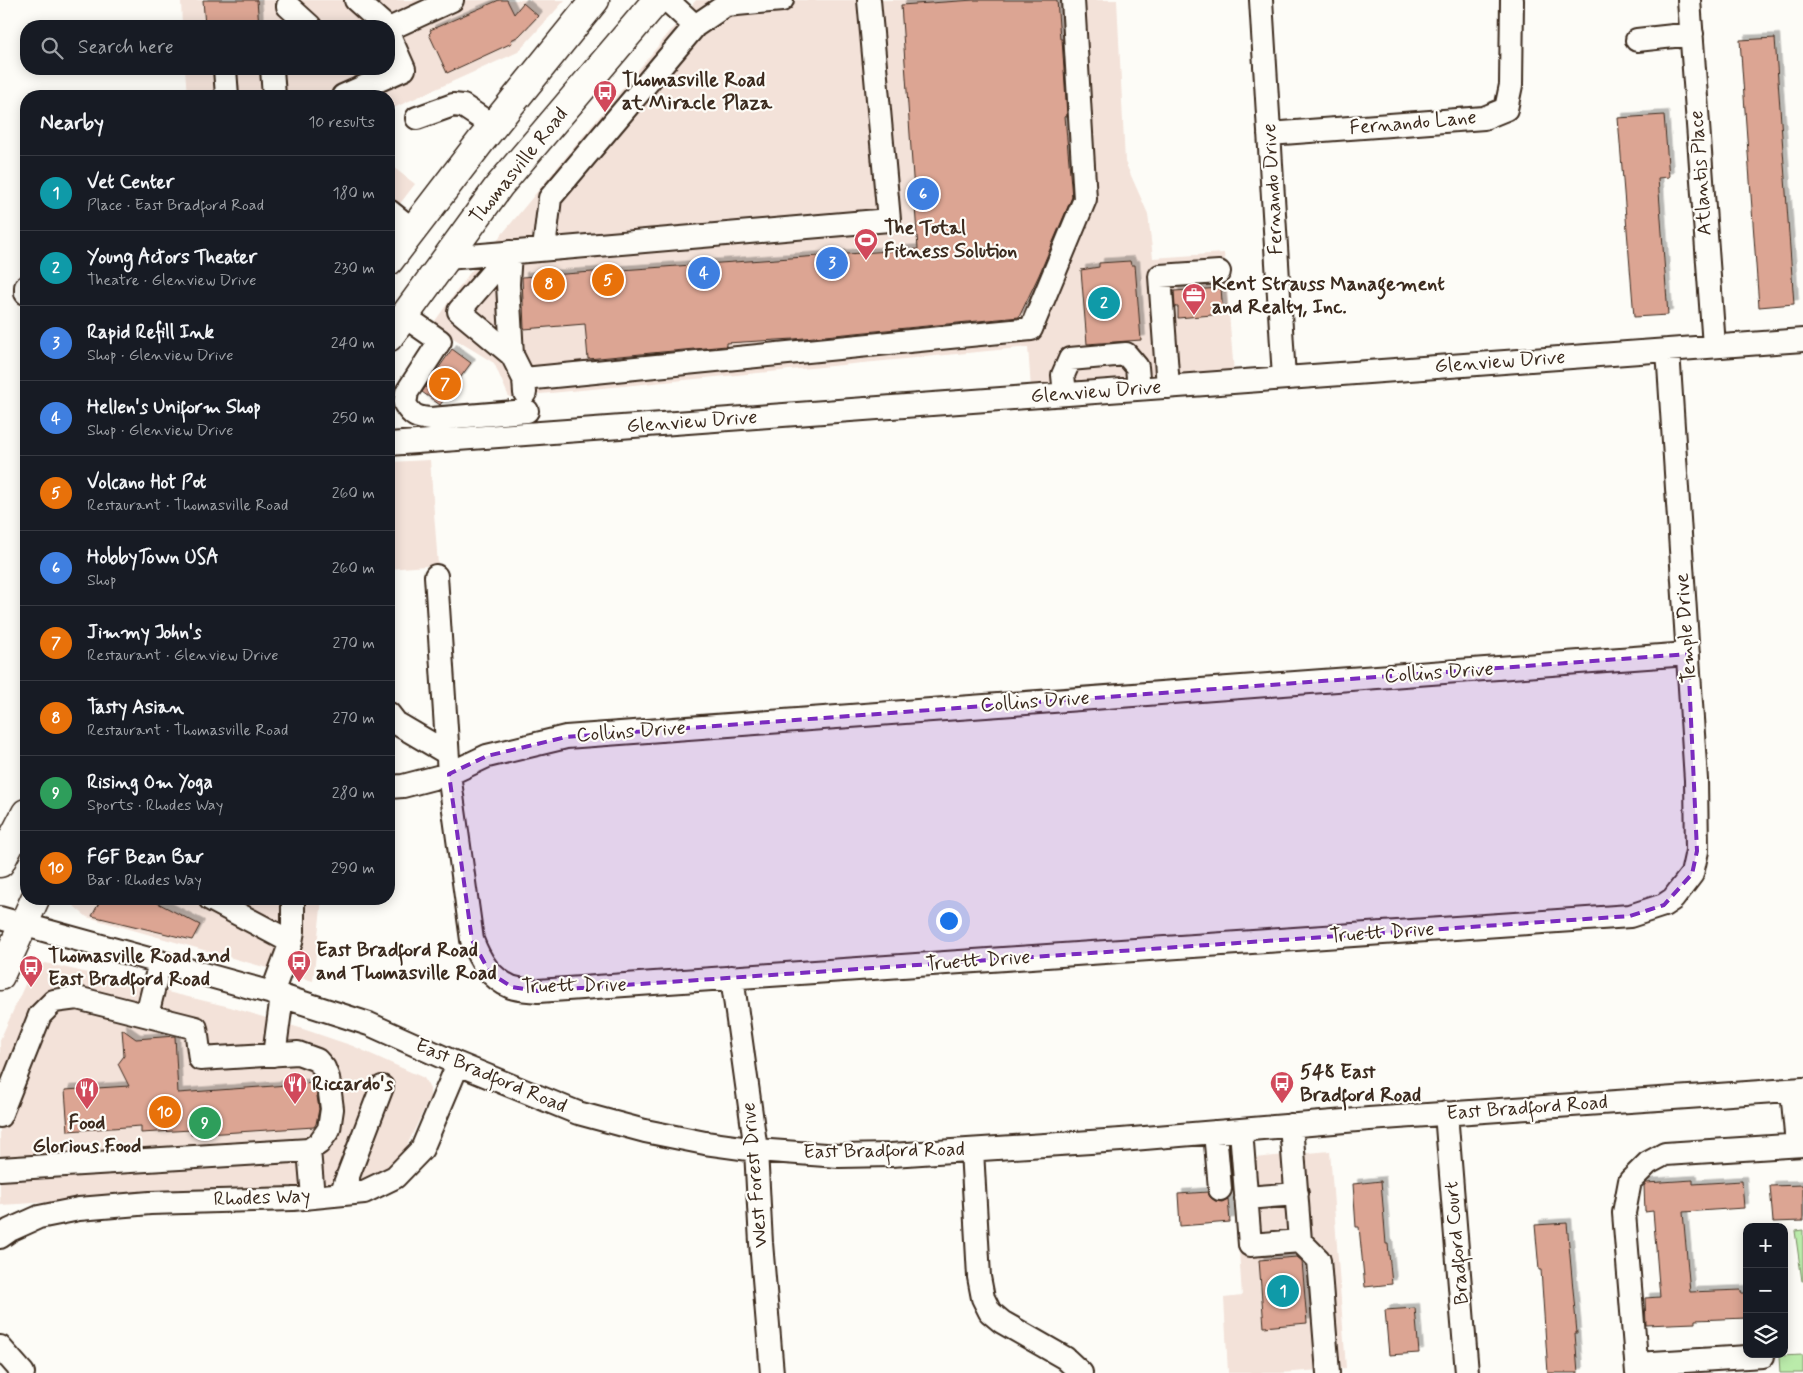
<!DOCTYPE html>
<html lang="en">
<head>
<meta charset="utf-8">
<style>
  body { margin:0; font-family:Mynerve,sans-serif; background:#242831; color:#f1f3f6 }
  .controls { position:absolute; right:15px; bottom:15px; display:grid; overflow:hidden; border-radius:10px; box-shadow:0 2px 12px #0003 }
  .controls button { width:45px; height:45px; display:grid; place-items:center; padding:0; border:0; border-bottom:1px solid #363941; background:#171b24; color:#f1f3f6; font:25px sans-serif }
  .you { position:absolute; left:948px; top:920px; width:18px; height:18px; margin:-12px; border:4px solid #fff; border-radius:50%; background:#1a73e8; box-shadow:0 0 0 8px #1a73e833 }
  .badge { display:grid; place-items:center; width:32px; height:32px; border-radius:50%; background:#d1495b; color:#fff; font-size:16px; font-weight:700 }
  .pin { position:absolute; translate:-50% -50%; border:2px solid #fff; box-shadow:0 1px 5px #0006 }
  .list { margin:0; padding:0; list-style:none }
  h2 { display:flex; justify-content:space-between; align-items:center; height:65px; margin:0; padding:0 20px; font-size:21px }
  h2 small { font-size:16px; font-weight:400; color:#9ea1a6 }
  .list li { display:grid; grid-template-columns:32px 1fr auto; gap:15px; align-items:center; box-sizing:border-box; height:75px; padding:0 20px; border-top:1px solid #363941 }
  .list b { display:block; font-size:19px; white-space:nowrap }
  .list p { margin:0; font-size:16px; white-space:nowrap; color:#9ea1a6 }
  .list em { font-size:16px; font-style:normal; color:#9ea1a6 }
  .icon { flex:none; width:28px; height:28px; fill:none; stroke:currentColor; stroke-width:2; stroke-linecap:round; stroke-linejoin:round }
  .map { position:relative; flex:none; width:1803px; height:1373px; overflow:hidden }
  .search { position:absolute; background:#171b24; box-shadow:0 2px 12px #0003; left:20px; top:20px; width:375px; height:55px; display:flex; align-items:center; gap:12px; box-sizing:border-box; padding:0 18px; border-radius:20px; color:#9ea1a6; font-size:19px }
  .panel { position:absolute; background:#171b24; box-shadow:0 2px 12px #0003; left:20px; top:90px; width:375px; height:815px; border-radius:20px }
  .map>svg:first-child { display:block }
  .built { fill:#f3e2d9 }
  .green { fill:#baebaa; stroke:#7a8a64 }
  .building { fill:#dca593; stroke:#3b2a1e; filter:url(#shadow) }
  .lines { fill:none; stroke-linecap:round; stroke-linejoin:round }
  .minor-casing { stroke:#3b2a1e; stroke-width:26 }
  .major-casing { stroke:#3b2a1e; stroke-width:31 }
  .minor { stroke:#fdfcf7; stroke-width:22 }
  .major { stroke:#fdfcf7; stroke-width:28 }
  .marked { fill:#7b2cbf; fill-opacity:0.2; stroke:#7b2cbf; stroke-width:4; stroke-dasharray:10 6; stroke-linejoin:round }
  .labels { text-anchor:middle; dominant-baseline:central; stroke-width:4.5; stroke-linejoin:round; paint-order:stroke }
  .poi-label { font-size:20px; font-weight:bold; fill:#3b2a1e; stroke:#fdfcf7; text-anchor:start }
  .street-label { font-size:20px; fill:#3b2a1e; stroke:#fdfcf7 }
</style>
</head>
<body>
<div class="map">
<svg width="1803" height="1373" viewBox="0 0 1803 1373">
  <defs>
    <filter id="shadow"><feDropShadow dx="4.5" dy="-4.5" stdDeviation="0" flood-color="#0004"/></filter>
  </defs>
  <rect width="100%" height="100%" fill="#fdfcf7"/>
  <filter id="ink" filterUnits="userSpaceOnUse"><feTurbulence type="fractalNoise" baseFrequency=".02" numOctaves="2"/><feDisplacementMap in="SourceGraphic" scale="10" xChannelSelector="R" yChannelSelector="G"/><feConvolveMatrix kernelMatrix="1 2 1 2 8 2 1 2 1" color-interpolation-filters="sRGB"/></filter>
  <g filter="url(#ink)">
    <!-- built -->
    <path class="built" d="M181,0h384l-47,52 -129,58v-14h-202l-2,-27h204v-43h-207z
      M696,0h421l8,162 23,52 5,44 71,-5 10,120 -203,16 -3,-42 -519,50 -15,-34 -62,-38 37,-51z
      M389,164l26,20 -26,34z
      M430,460l8,105 -49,4v-107z
      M73,899h249l-9,82 -226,-64 -12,-10 -3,-6z
      M46,963l184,44 70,21 53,18 71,32 6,11v8l-27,57 -17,15 -18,9 -73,10 -295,17v-165l27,-60 9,-14z
      M1330,1151l16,217 -66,5h-52l-4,-75 18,-2 -9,-136z"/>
    <!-- green -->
    <path class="green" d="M1803,1230v51h-1l-7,-50z
      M1803,1355v18h-23l-1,-17z"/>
    <!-- building -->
    <path class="building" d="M203,0h54l2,26h-54z
      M499,0h8l7,14 9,-11 15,13 -19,20 -8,4 1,3 -65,30 -18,-39 2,-2 -1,-2z
      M974,0h83l3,39h2l5,77h-2l7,81 -33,78 -20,42 -225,22 -68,4v3l-138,13 -3,-35 -61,5 -2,-52 396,-28 -17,-244z
      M1775,38l19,266 -35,3 -19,-267z
      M1664,115l5,62 -11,1 10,137 -34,2 -16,-199z
      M1130,261l1,4h4l6,75 -54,4 -6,-74 18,-3v-4z
      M1221,288l2,26 -45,4v-11h-3l-1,-16z
      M452,349l19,14 -31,42 -18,-13z
      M101,899h49l50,26 -8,15 -100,-24z
      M122,1029l14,10 39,-3 3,57 137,-10 4,26 -3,15 -2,3 -123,8v-5l-50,3v-7l-73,5 -3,-41 64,-4 -11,-22 6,-8z
      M1693,1180v4l49,-3 2,27 -61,4 7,80 51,-2v3h6v25l-52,2v3l-49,2 -1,-27 15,-1 -7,-86 -8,1 -1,-26 2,-3z
      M1381,1181l5,63h2l4,40 -27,3 -6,-60h-3l-3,-43z
      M1803,1185v36l-30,1 -3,-36z
      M1208,1192l2,5 5,4 7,1 6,-3 2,23 -50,4 -2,-32z
      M1567,1223l10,110h-2l3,40h-30l-7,-103h-2l-4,-45z
      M1297,1257l5,4 5,62 -43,4 -5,-67z
      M1415,1308l4,45 -30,2 -4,-45z"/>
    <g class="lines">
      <!-- minor casing -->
      <g class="minor-casing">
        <path id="minor" d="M356,0l29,26
          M667,0l28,26
          M1261,0l23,378
          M1689,0l25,346
          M288,6l22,20
          M389,29l63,-29
          M1637,40l55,-6
          M225,69l2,27
          M272,69l2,27
          M343,96l61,-27 -15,-34
          M417,118l36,-13 10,1 30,20
          M1269,134l215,-16 22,-9 5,-24 1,-85
          M389,211l24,19
          M544,249l6,-51 145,-172 31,-21 56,-5
          M510,252l-51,59 53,44 12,24 1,14
          M510,252l-2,32 4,71
          M447,258l442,-38 -20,-220
          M26,287v6
          M404,316l36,25 -33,51 -2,12c7,12 12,14 26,15l96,-8
          M524,379l507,-50 54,-130 -12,-199
          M1168,387l-8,-111 59,-4
          M1065,394l-2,-19 7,-16 56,-5 11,13 2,22
          M389,444l1414,-104
          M436,576l13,198 23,166c8,21 18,38 39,47 8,3 19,3 27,4l1092,-75 34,-11 9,-6 19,-25 5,-23 -1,-71 -28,-430
          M389,714l7,9 51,30
          M389,787l14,-1 46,-12 38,-18 79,-19 1122,-83
          M210,899l81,43
          M0,918l272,75 97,31 89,40 120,49 67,18 60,12 51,7 83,6 52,-1 230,-15 248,-21 434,-30
          M732,977l24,173 5,93 11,130
          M272,993l19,-51 2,-11v-32
          M147,1015l13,-53
          M274,1055l8,-59
          M1792,1090l5,55
          M1446,1113l21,260
          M0,1116l40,-101 14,-14 23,-3 119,30 4,31 98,-6 19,7 7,8 4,10 4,31 -3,20 -10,14 -10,7 -309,19
          M1291,1125l9,116 19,19 9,113
          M1241,1130l9,115 50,-4
          M1215,1132l5,57
          M309,1150l4,47
          M972,1150l7,127 4,21 7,14 12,10 63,36 16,15
          M341,1194l41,-107
          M1246,1198l51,-4
          M0,1237l10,-7 29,-13 40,-8 71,-6 143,-4 71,-7 31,-15 27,-28 36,-85
          M0,1347l23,26
          M1637,1364l126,-8
          M1637,1373l-13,-160 6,-32 18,-18 17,-9 138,-9"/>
      </g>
      <!-- major casing -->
      <g class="major-casing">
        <path id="major" d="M389,261l92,-120 114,-141
          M389,337l110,-151 158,-186
          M0,863l26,-50
          M0,976l35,-77"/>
      </g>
      <!-- minor -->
      <use href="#minor" class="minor"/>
      <!-- major -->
      <use href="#major" class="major"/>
    </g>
  </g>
  <!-- marked area -->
  <path class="marked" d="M1688,654l9,197 -5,23 -28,31 -34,11 -1092,75 -26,-4 -22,-14 -18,-33 -23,-166 38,-18 79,-19z"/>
  <!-- icons -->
  <defs>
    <g id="bus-pin" transform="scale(1.25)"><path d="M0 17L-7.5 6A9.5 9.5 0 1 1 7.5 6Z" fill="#d1495b" stroke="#fdfcf7"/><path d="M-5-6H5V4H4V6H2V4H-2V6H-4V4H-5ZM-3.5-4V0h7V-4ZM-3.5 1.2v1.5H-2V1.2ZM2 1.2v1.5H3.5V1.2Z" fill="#fff"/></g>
    <g id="stadium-pin" transform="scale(1.25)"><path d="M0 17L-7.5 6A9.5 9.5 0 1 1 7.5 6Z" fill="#d1495b" stroke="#fdfcf7"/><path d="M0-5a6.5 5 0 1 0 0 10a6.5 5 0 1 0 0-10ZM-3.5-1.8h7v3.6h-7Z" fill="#fff"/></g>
    <g id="office-pin" transform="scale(1.25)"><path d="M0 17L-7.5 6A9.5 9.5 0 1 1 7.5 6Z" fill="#d1495b" stroke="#fdfcf7"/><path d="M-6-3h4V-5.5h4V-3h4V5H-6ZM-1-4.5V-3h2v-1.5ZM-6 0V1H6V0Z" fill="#fff"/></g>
    <g id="restaurant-pin" transform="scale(1.25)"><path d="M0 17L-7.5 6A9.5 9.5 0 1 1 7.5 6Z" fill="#d1495b" stroke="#fdfcf7"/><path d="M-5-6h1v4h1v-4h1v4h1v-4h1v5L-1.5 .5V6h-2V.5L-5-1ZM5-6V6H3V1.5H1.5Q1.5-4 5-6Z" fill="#fff"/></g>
  </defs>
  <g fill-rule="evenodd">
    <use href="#bus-pin" x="605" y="92"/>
    <use href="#stadium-pin" x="866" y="240"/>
    <use href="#office-pin" x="1194" y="295"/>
    <use href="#bus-pin" x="299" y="962"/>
    <use href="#bus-pin" x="31" y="967"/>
    <use href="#bus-pin" x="1282" y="1083"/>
    <use href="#restaurant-pin" x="295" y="1084"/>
    <use href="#restaurant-pin" x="87" y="1089"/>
  </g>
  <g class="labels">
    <!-- poi labels -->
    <g class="poi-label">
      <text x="622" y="80">Thomasville Road<tspan x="622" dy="23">at Miracle Plaza</tspan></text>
      <text x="884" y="228">The Total<tspan x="884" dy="23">Fitness Solution</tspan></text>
      <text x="1212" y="284">Kent Strauss Management<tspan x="1212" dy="23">and Realty, Inc.</tspan></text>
      <text x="316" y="950">East Bradford Road<tspan x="316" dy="23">and Thomasville Road</tspan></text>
      <text x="48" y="956">Thomasville Road and<tspan x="48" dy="23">East Bradford Road</tspan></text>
      <text x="1300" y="1072">548 East<tspan x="1300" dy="23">Bradford Road</tspan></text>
      <text x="312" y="1084">Riccardo's</text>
      <text x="87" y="1123" text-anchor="middle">Food<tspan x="87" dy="23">Glorious Food</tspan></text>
    </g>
    <!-- street labels -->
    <g class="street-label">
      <text transform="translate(1413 123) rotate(-5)">Fernando Lane</text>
      <text transform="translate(519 166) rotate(-51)">Thomasville Road</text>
      <text transform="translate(1701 173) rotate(-94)">Atlantis Place</text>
      <text transform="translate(1273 189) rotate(-93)">Fernando Drive</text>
      <text transform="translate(1500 362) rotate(-4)">Glenview Drive</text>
      <text transform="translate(1096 392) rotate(-4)">Glenview Drive</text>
      <text transform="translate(692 422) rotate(-4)">Glenview Drive</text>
      <text transform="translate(1686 628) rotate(-94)">Temple Drive</text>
      <text transform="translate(1439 673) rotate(-4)">Collins Drive</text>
      <text transform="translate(1035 702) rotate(-4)">Collins Drive</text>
      <text transform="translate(631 732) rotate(-4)">Collins Drive</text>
      <text transform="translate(1382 933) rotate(-4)">Truett Drive</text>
      <text transform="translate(978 961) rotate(-4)">Truett Drive</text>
      <text transform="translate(574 986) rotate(-1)">Truett Drive</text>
      <text transform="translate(491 1076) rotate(23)">East Bradford Road</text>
      <text transform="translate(1527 1108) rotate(-4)">East Bradford Road</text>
      <text transform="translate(884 1151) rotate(-1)">East Bradford Road</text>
      <text transform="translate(755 1175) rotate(-95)">West Forest Drive</text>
      <text transform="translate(262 1198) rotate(-2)">Rhodes Way</text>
      <text transform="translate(1457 1243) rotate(-95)">Bradford Court</text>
    </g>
  </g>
</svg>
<div class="controls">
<button>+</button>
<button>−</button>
<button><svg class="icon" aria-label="layers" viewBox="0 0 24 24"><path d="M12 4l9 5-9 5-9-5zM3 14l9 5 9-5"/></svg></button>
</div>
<div class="you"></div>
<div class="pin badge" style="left:1283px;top:1291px;background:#0f9aa8">1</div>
<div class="pin badge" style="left:1104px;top:303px;background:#0f9aa8">2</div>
<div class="pin badge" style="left:832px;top:263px;background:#3f7fe0">3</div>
<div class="pin badge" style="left:704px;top:273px;background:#3f7fe0">4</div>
<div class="pin badge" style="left:608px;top:280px;background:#e8710a">5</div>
<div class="pin badge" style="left:923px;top:194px;background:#3f7fe0">6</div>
<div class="pin badge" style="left:445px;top:384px;background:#e8710a">7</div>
<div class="pin badge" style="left:549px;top:284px;background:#e8710a">8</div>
<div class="pin badge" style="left:205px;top:1123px;background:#2e9e5b">9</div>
<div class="pin badge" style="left:165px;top:1112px;background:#e8710a">10</div>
<div class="search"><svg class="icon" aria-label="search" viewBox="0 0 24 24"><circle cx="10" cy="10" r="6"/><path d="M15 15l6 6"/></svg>Search here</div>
<section class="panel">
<h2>Nearby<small>10 results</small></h2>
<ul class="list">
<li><span class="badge" style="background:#0f9aa8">1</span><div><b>Vet Center</b><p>Place · East Bradford Road</p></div><em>180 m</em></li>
<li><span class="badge" style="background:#0f9aa8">2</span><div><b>Young Actors Theater</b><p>Theatre · Glenview Drive</p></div><em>230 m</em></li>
<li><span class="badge" style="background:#3f7fe0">3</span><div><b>Rapid Refill Ink</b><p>Shop · Glenview Drive</p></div><em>240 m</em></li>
<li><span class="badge" style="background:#3f7fe0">4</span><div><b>Hellen's Uniform Shop</b><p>Shop · Glenview Drive</p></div><em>250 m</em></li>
<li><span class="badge" style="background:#e8710a">5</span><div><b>Volcano Hot Pot</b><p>Restaurant · Thomasville Road</p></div><em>260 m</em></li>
<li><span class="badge" style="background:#3f7fe0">6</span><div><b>HobbyTown USA</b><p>Shop</p></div><em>260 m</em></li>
<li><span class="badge" style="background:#e8710a">7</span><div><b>Jimmy John's</b><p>Restaurant · Glenview Drive</p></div><em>270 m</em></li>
<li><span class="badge" style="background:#e8710a">8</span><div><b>Tasty Asian</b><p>Restaurant · Thomasville Road</p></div><em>270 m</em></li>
<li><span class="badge" style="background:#2e9e5b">9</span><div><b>Rising Om Yoga</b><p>Sports · Rhodes Way</p></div><em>280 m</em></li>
<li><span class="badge" style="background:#e8710a">10</span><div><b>FGF Bean Bar</b><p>Bar · Rhodes Way</p></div><em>290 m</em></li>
</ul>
</section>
</div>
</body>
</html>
